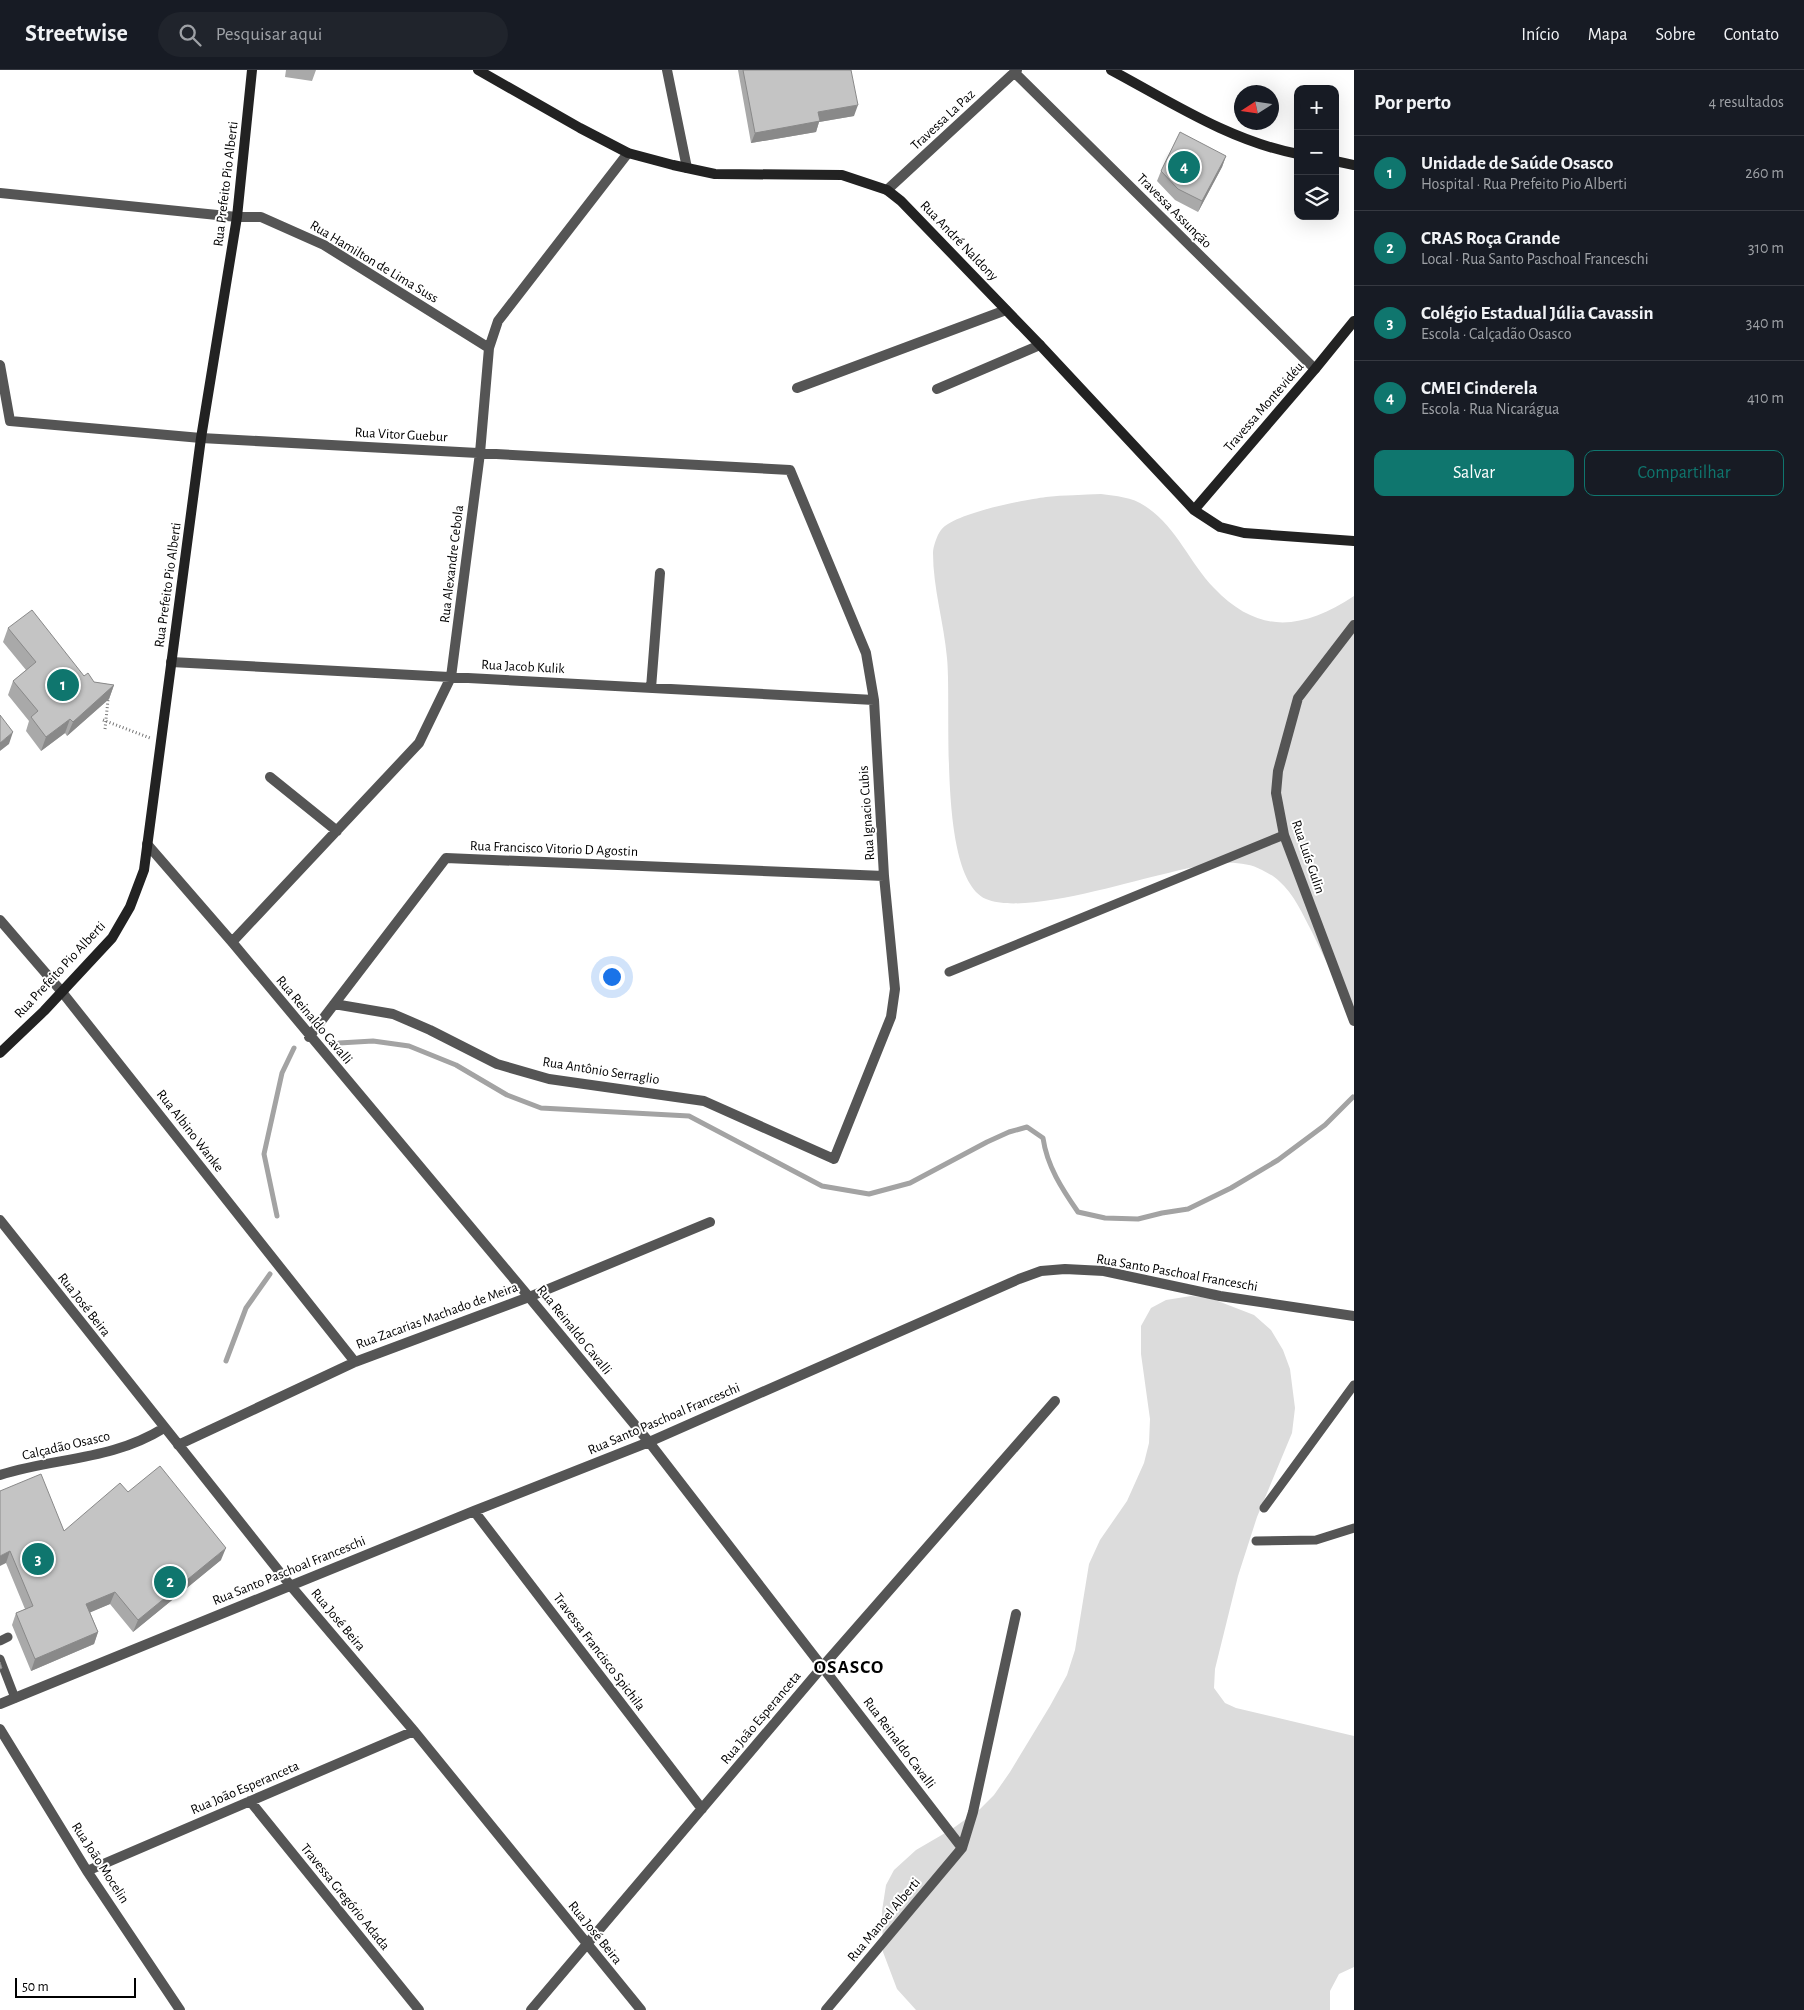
<!DOCTYPE html>
<html lang="pt">
<head>
<meta charset="utf-8">
<style>
  body { margin:0; font-family:"Alegreya Sans",sans-serif; background:#20242c; color:#f1f3f6 }
  .controls { position:absolute; right:15px; top:15px; display:grid; overflow:hidden; border-radius:10px; box-shadow:0 5px 20px #0002 }
  .controls button { width:45px; height:45px; display:grid; place-items:center; padding:0; border:0; border-bottom:1px solid #363941; background:#171b24; color:#f1f3f6; font:25px sans-serif }
  .compass { position:absolute; left:1234px; top:15px; width:45px; height:45px; border-radius:50%; background:#171b24; box-shadow:0 5px 20px #0002; rotate:258deg }
  .scale { position:absolute; left:15px; bottom:12px; width:121px; box-sizing:border-box; padding-left:5px; border:2px solid #000; border-top:0; font-size:14px; line-height:18px; white-space:nowrap; color:#000; -webkit-text-stroke:4px #fff; paint-order:stroke }
  .you { position:absolute; left:611px; top:906px; width:18px; height:18px; margin:-12px; border:4px solid #fff; border-radius:50%; background:#1a73e8; box-shadow:0 0 0 8px #1a73e833 }
  .badge { display:grid; place-items:center; width:32px; height:32px; border-radius:50%; background:#0f766e; color:#fff; font-size:16px; font-weight:700 }
  .pin { position:absolute; translate:-50% -50%; border:2px solid #fff; box-shadow:0 1px 5px #0006 }
  .list { margin:0; padding:0; list-style:none }
  h2 { display:flex; justify-content:space-between; align-items:center; height:65px; margin:0; padding:0 20px; font-size:21px }
  h2 small { font-size:16px; font-weight:400; color:#9ea1a6 }
  .list li { display:grid; grid-template-columns:32px 1fr auto; gap:15px; align-items:center; box-sizing:border-box; height:75px; padding:0 20px; border-top:1px solid #363941 }
  .list b { display:block; font-size:19px; white-space:nowrap }
  .list p { margin:0; font-size:16px; white-space:nowrap; color:#9ea1a6 }
  .list em { font-size:16px; font-style:normal; color:#9ea1a6 }
  .actions { display:flex; gap:10px; padding:15px 20px }
  .actions a { flex:1; padding:11px 0; border:1px solid #0f766e; border-radius:10px; text-align:center; font-size:18px; color:#0f766e }
  .actions .main { background:#0f766e; color:#fff }
  .icon { flex:none; width:28px; height:28px; fill:none; stroke:currentColor; stroke-width:2; stroke-linecap:round; stroke-linejoin:round }
  .map { position:relative; flex:none; width:1354px; height:1940px; overflow:hidden }
  header { display:flex; align-items:center; gap:30px; box-sizing:border-box; height:70px; padding:0 25px; background:#171b24; border-bottom:1px solid #363941 }
  header strong { font-size:24px }
  nav { display:flex; gap:28px; margin-inline-start:auto; font-size:18px }
  .search { width:350px; height:45px; background:#20242c; display:flex; align-items:center; gap:12px; box-sizing:border-box; padding:0 18px; border-radius:28px; color:#9ea1a6; font-size:19px }
  main { display:flex }
  aside { flex:1; background:#171b24 }
  .map>svg:first-child { display:block }
  .green { fill:#dcdcdc }
  .lines { fill:none; stroke-linecap:round; stroke-linejoin:round }
  .stream { stroke:#a3a3a3; stroke-width:5 }
  .path { stroke:#777; stroke-width:3; stroke-dasharray:1 2.5; stroke-linecap:butt }
  .lane { stroke:#555; stroke-width:9 }
  .street { stroke:#555; stroke-width:10 }
  .secondary { stroke:#222; stroke-width:10 }
  .wall { fill:#a9a9a9 }
  .shaded-wall { fill:#898989 }
  .building { fill:#c4c4c4; stroke:#898989 }
  .labels { text-anchor:middle; dominant-baseline:central; stroke-width:4; stroke-linejoin:round; paint-order:stroke }
  .street-label { font-size:14px; fill:#000; stroke:#fff }
  .district-label { font-size:19px; font-weight:bold; letter-spacing:1px; fill:#000; stroke:#fff }
</style>
</head>
<body>
<header>
<strong>Streetwise</strong>
<div class="search"><svg class="icon" aria-label="search" viewBox="0 0 24 24"><circle cx="10" cy="10" r="6"/><path d="M15 15l6 6"/></svg>Pesquisar aqui</div>
<nav><a>Início</a><a>Mapa</a><a>Sobre</a><a>Contato</a></nav>
</header>
<main>
<div class="map">
<svg width="1354" height="1940" viewBox="0 0 1354 1940">
  <rect width="100%" height="100%" fill="#fff"/>
  <!-- green -->
  <path class="green" d="M1101,424c15,2 31,3 44,12 31,20 44,56 69,82 45,47 88,42 140,8v416c-16,-25 -29,-53 -42,-80 -9,-17 -18,-38 -33,-51 -4,-4 -11,-8 -17,-11 -28,-15 -69,-3 -98,4 -40,9 -142,41 -178,25 -49,-22 -34,-192 -39,-241 -3,-35 -14,-70 -14,-105 0,-6 4,-18 8,-23 13,-17 83,-30 105,-33 18,-2 37,-2 55,-3z
    M1191,1226l19,2 44,17 17,15 12,20 7,19 5,39 -3,25 -35,84 -19,59 -23,93 -1,19 11,15 11,5 118,28v231l-15,7 -9,17v19h-414l-19,-21 -14,-37 -1,-41 4,-26 8,-15 22,-20 36,-21 28,-20 14,-14 16,-23 40,-66 17,-31 8,-25 14,-86 11,-24 27,-39 17,-38 5,-20 1,-24 -9,-65v-28l10,-18 15,-8z"/>
  <g class="lines">
    <!-- stream -->
    <path class="stream" d="M339,973l34,-2 36,5 47,19 51,30 34,13 148,8 133,70 47,8 41,-11 77,-41 22,-10 18,-5 16,11c4,28 19,51 35,74l27,6 33,1 24,-6 26,-4 43,-21 47,-28 47,-35 28,-28
      M277,1146l-13,-62 18,-81 12,-25
      M226,1291l20,-53 24,-34"/>
    <!-- path -->
    <path class="path" d="M103,650l47,18
      M105,659l3,-29 -1,-2"/>
    <!-- lane -->
    <path class="lane" d="M949,902l335,-137
      M1264,1438l90,-123
      M1256,1471l60,-1 38,-12
      M0,1571l8,-4
      M0,1589l15,39"/>
    <!-- street -->
    <path class="street" d="M667,0l20,98
      M1014,2l301,297
      M887,120l130,-120
      M0,123l237,24h24l63,28 165,103
      M0,295l10,56 191,17 589,32 76,183 8,47 10,176 11,113 -4,28 -57,142 -130,-58 -155,-22 -52,-15 -67,-34 -37,-16 -59,-10
      M797,318l209,-78
      M937,319l103,-44
      M1354,555l-56,73 -20,73 -2,22 8,42 70,186
      M171,592l703,38
      M651,618l9,-115
      M270,707l67,54
      M147,774l85,98 297,355 120,145 313,406
      M0,850l62,72 293,370
      M232,872l187,-199 32,-66 29,-224 9,-105 9,-27 130,-168
      M309,967l137,-179 438,18
      M0,1150l290,365 124,146 227,279
      M178,1375l177,-83 174,-65 181,-75
      M0,1405c56,-18 111,-14 164,-47
      M474,1441l228,298
      M0,1634l474,-193 175,-69 370,-163 22,-8 24,-2 39,2 116,25 134,20
      M0,1659l87,142 93,139
      M250,1731l169,209
      M87,1801l327,-140
      M531,1940l292,-344 232,-265
      M826,1940l136,-162 11,-36 43,-198"/>
    <!-- secondary -->
    <path class="secondary" d="M478,0l102,58 48,25 45,12 42,9 127,1 45,15 14,11 139,144 154,165 26,17 24,6 110,8
      M1111,0c60,32 119,71 187,84
      M1335,91l19,4
      M1194,440l121,-141 39,-48
      M0,983l44,-42 68,-73 18,-31 14,-37 57,-432 36,-221 15,-147"/>
  </g>
  <!-- wall -->
  <path class="wall" d="M286,0h30l-4,11 -27,-4z
    M738,0h113l3,46 -35,6 -3,10 -65,11z
    M1226,86l-4,11 -24,45 -23,-12 -18,-19 4,-10z
    M8,558l86,54 20,3 -5,14 -42,37 -2,-3 -24,18 -15,-20 3,-10 -21,-26 5,-14 13,-11 -23,-28z
    M0,1421l64,40 64,-39 93,68 -88,72 -23,-28 -20,8 8,20 -4,12 -63,27 -19,-46 4,-12 9,-4 -19,-46z"/>
  <!-- shaded-wall -->
  <path class="shaded-wall" d="M858,35l-4,11 -35,6 -3,10 -65,11 4,-10 63,-21z
    M1226,86l-4,11 -24,45 4,-11z
    M114,615l-5,14 -42,37 6,-14z
    M70,649l-5,14 -24,18 5,-14z
    M13,662l-4,12 -9,7v-8z
    M226,1478l-5,12 -88,72 5,-12z
    M10,1481l-4,12 -6,3v-10z
    M115,1522l-5,12 -28,12 4,-12z
    M98,1562l-4,12 -63,27 4,-12z"/>
  <!-- building -->
  <path class="building" d="M743,0h108l7,35 -40,7 2,9 -65,12z
    M1180,62l46,24 -24,45 -24,-12 -17,-18z
    M32,540l52,66 4,-3 6,9 20,3 -41,37 -3,-3 -24,18 -15,-20 7,-6 -25,-30 23,-19 -28,-34z
    M0,645l13,17 -13,11z
    M160,1396l66,82 -88,72 -23,-28 -29,12 12,28 -63,27 -19,-46 17,-7 -23,-55 -10,5v-65l41,-17 23,57 56,-48 8,9z
    M0,1592l2,6 -2,1z"/>
  <g class="labels">
    <!-- street labels -->
    <g class="street-label">
      <text transform="translate(943 50) rotate(-43)">Travessa La Paz</text>
      <text transform="translate(226 114) rotate(-83)">Rua Prefeito Pio Alberti</text>
      <text transform="translate(1174 141) rotate(45)">Travessa Assunção</text>
      <text transform="translate(959 171) rotate(46)">Rua André Naldony</text>
      <text transform="translate(374 192) rotate(31)">Rua Hamilton de Lima Suss</text>
      <text transform="translate(1264 337) rotate(-49)">Travessa Montevidéu</text>
      <text transform="translate(401 365) rotate(3)">Rua Vitor Guebur</text>
      <text transform="translate(452 494) rotate(-83)">Rua Alexandre Cebola</text>
      <text transform="translate(168 515) rotate(-82)">Rua Prefeito Pio Alberti</text>
      <text transform="translate(523 597) rotate(3)">Rua Jacob Kulik</text>
      <text transform="translate(867 743) rotate(-94)">Rua Ignacio Cubis</text>
      <text transform="translate(554 779) rotate(2)">Rua Francisco Vitorio D Agostin</text>
      <text transform="translate(1308 787) rotate(71)">Rua Luís Gulin</text>
      <text transform="translate(60 900) rotate(-47)">Rua Prefeito Pio Alberti</text>
      <text transform="translate(314 950) rotate(50)">Rua Reinaldo Cavalli</text>
      <text transform="translate(601 1001) rotate(9)">Rua Antônio Serraglio</text>
      <text transform="translate(190 1061) rotate(52)">Rua Albino Wanke</text>
      <text transform="translate(1177 1203) rotate(10)">Rua Santo Paschoal Franceschi</text>
      <text transform="translate(84 1235) rotate(52)">Rua José Beira</text>
      <text transform="translate(437 1246) rotate(-20)">Rua Zacarias Machado de Meira</text>
      <text transform="translate(574 1260) rotate(51)">Rua Reinaldo Cavalli</text>
      <text transform="translate(664 1349) rotate(-23)">Rua Santo Paschoal Franceschi</text>
      <text transform="translate(66 1376) rotate(-13)">Calçadão Osasco</text>
      <text transform="translate(289 1501) rotate(-22)">Rua Santo Paschoal Franceschi</text>
      <text transform="translate(338 1550) rotate(50)">Rua José Beira</text>
      <text transform="translate(599 1582) rotate(53)">Travessa Francisco Spichila</text>
      <text transform="translate(761 1648) rotate(-50)">Rua João Esperanceta</text>
      <text transform="translate(899 1673) rotate(53)">Rua Reinaldo Cavalli</text>
      <text transform="translate(245 1718) rotate(-23)">Rua João Esperanceta</text>
      <text transform="translate(100 1793) rotate(57)">Rua João Mocelin</text>
      <text transform="translate(345 1827) rotate(51)">Travessa Gregório Adada</text>
      <text transform="translate(884 1850) rotate(-50)">Rua Manoel Alberti</text>
      <text transform="translate(595 1863) rotate(51)">Rua José Beira</text>
    </g>
    <!-- district labels -->
    <g class="district-label">
      <text x="849" y="1597">OSASCO</text>
    </g>
  </g>
</svg>
<div class="controls">
<button>+</button>
<button>−</button>
<button><svg class="icon" aria-label="layers" viewBox="0 0 24 24"><path d="M12 4l9 5-9 5-9-5zM3 14l9 5 9-5"/></svg></button>
</div>
<svg class="compass" viewBox="-18 -18 36 36"><path d="M0-13l5 13h-10z" fill="#e53935"/><path d="M0 13l5-13h-10z" fill="#9ea1a6"/></svg>
<div class="scale">50 m</div>
<div class="you"></div>
<div class="pin badge" style="left:63px;top:615px">1</div>
<div class="pin badge" style="left:170px;top:1512px">2</div>
<div class="pin badge" style="left:38px;top:1489px">3</div>
<div class="pin badge" style="left:1184px;top:97px">4</div>
</div>
<aside>
<h2>Por perto<small>4 resultados</small></h2>
<ul class="list">
<li><span class="badge">1</span><div><b>Unidade de Saúde Osasco</b><p>Hospital · Rua Prefeito Pio Alberti</p></div><em>260 m</em></li>
<li><span class="badge">2</span><div><b>CRAS Roça Grande</b><p>Local · Rua Santo Paschoal Franceschi</p></div><em>310 m</em></li>
<li><span class="badge">3</span><div><b>Colégio Estadual Júlia Cavassin</b><p>Escola · Calçadão Osasco</p></div><em>340 m</em></li>
<li><span class="badge">4</span><div><b>CMEI Cinderela</b><p>Escola · Rua Nicarágua</p></div><em>410 m</em></li>
</ul>
<div class="actions"><a class="main">Salvar</a><a>Compartilhar</a></div>
</aside>
</main>
</body>
</html>
